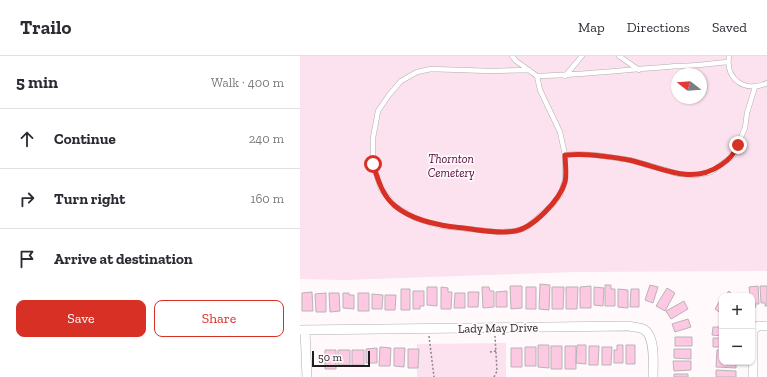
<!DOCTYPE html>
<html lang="en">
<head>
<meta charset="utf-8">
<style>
  body { margin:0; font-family:"Zilla Slab",serif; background:#f7f7f7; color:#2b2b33 }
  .controls { position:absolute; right:12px; bottom:12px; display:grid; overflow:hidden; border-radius:8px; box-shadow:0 1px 3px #0004 }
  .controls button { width:36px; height:36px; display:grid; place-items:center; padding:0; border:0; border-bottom:1px solid #e1e1e2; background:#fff; color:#2b2b33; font:20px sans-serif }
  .compass { position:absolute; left:371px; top:12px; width:36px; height:36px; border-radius:50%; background:#fff; box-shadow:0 1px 3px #0004; rotate:287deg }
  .scale { position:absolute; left:12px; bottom:10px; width:58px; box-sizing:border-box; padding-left:4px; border:2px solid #1f1d1d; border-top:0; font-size:11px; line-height:14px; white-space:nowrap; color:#1f1d1d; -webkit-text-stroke:3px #fff9fc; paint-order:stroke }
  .stop { position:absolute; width:12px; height:12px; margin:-9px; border:3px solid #d93025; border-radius:50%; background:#fff }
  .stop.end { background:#d93025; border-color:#fff; box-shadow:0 1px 4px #0008 }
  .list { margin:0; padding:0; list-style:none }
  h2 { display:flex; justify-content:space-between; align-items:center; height:52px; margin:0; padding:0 16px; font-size:17px }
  h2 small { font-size:13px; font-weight:400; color:#7c7c81 }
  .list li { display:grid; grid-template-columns:26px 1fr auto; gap:12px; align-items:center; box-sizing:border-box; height:60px; padding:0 16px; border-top:1px solid #e1e1e2 }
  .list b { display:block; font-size:15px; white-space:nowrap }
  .list em { font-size:13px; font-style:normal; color:#7c7c81 }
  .actions { display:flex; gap:8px; padding:12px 16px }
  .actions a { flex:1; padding:9px 0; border:1px solid #d93025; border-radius:8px; text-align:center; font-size:14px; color:#d93025 }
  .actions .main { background:#d93025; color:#fff }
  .icon { flex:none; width:22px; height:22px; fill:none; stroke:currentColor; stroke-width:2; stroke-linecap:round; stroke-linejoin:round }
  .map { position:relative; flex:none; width:467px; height:321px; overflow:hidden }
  header { display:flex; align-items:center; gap:24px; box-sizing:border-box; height:56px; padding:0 20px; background:#fff; border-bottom:1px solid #e1e1e2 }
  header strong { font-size:19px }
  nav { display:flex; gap:22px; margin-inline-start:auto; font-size:14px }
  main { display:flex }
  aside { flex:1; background:#fff }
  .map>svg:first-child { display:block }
  .green { fill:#fbe2ee; fill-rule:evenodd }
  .building { fill:#fdc8e2; stroke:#b8b3b5 }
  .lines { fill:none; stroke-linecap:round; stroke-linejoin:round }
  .lane-casing { stroke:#b2adaf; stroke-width:5.5 }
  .street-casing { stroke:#b2adaf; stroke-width:10 }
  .path { stroke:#8a8688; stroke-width:1.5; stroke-dasharray:2 2; stroke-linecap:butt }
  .lane { stroke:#fff; stroke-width:4.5 }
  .street { stroke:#fff; stroke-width:9 }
  .route { stroke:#d93025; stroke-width:5 }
  .labels { text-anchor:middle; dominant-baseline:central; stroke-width:3.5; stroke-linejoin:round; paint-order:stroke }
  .park-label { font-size:12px; font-style:italic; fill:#500736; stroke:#fff9fc }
  .street-label { font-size:12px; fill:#1f1d1d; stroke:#fff9fc }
</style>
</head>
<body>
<header>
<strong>Trailo</strong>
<nav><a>Map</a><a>Directions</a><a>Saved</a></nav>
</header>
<main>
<aside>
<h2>5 min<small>Walk · 400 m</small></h2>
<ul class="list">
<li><svg class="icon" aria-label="ahead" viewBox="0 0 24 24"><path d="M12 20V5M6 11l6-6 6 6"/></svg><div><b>Continue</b></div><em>240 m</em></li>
<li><svg class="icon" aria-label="right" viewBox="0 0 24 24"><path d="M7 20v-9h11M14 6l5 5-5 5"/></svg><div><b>Turn right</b></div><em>160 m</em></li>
<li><svg class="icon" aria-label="arrive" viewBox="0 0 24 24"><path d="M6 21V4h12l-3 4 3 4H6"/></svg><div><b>Arrive at destination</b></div></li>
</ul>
<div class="actions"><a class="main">Save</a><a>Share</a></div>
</aside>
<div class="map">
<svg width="467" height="321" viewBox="0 0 467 321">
  <rect width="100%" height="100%" fill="#fff9fc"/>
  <!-- green -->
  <path class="green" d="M0,0h467v215l-190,1 -233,8 -44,-1zM377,18h24v24h-24z
    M206,287v34h-89v-33z"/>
  <!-- building -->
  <path class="building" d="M240,228l10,1 -1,25 -10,-1z
    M305,229h6v4h4v17h-10z
    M350,229l8,2 -5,16 -8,-3z
    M210,230h12v22l-11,1z
    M291,230v22h-11v-21z
    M458,230l1,18h-4l1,3h-4v-11h-2l-1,-9z
    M460,230h7v20h-2v-3h-4z
    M127,231h10v19l-10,-1z
    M141,231l7,1v4h4l-1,17h-10z
    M182,231h7l1,4h4v16l-11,1z
    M226,231h10v22h-10z
    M252,231h12l-1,22h-11z
    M266,231h12l-1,22h-11z
    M294,231l10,1 -1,18 -9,-1z
    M367,232l8,5 -10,18 -9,-5z
    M101,233h9v21h-9z
    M318,233l10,1v18l-10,-1z
    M331,233h8v18h-9z
    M113,235h11v15h-4v3h-7z
    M207,235v16h-11v-15z
    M429,235l5,5h-10z
    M12,236l1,19h-11v-18z
    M168,236h11l-1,15h-10z
    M26,237v19h-10l-1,-18z
    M29,237h10l1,18 -10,1z
    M43,237h6v2h5v14l-11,-1z
    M58,237h11v18h-11z
    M155,237h10v15h-11z
    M72,238l11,1 -1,14h-10z
    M85,239h11l-1,15h-10z
    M384,245l4,8 -17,10 -5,-8z
    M419,246l3,2v10l-7,-5z
    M388,263l3,8 -16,5 -3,-8z
    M413,271h9v9l-10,-1z
    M375,281h17v9h-17z
    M413,282h9v9h-9z
    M238,289h11v23l-11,-1z
    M277,289h9v19l-10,-1z
    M317,289h6v18h-9v-13h3z
    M326,289h9v19h-9z
    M251,290h11v23h-11z
    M265,290h11v23h-11z
    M289,290h10l-1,19h-9z
    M80,291l11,1 -1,18h-11z
    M225,291h11v19h-11z
    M302,291h10l-1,18h-9z
    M77,292v15h-11v-14z
    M94,292h11l-1,19 -10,-1z
    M211,292h11v19h-11z
    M108,293h11l-1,19h-10z
    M374,293h17v10l-17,-1z
    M25,294h11v19h-11z
    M38,294h12v15h-12z
    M52,294h12v15h-12z
    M417,294h5v12h14v6l-20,-1z
    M373,305h18v9l-17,1z
    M416,314l20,1v6h-20z
    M374,318h14v3h-14z"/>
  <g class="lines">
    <!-- lane casing -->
    <g class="lane-casing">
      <path id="lane" d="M212,0l4,5 21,15 3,14 20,42 5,23v26l-5,14 -9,11 -25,22 -11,3 -17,1 -58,-6 -25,-8 -20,-12 -14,-17 -8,-25v-26l5,-27 11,-16 12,-14 16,-9 14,-3 60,2 38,-1
        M319,0l20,14
        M429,0c-4,24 17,37 38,27
        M237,20c48,-1 94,-7 142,-10 16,0 32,-2 49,-4
        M265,20l17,-20
        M265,99l12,-1 19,1 34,5 49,14 18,1 14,-3 22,-16 12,-28 2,-15 8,-26"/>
    </g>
    <!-- street casing -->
    <g class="street-casing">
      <path id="street" d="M0,274l328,-4c4,1 11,1 15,3 13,6 10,36 10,48
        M5,274l2,47
        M453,321v-47l5,-4h9"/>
    </g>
    <!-- path -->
    <path class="path" d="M129,280l5,41
      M190,296l6,-1
      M194,321l3,-6 -2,-35"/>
    <!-- lane -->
    <use href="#lane" class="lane"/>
    <!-- street -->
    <use href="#street" class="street"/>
  </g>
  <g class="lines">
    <!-- route -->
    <path class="route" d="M73,108c5,16 9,31 22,42 18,15 46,20 68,22 17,2 35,6 52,3 18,-3 45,-31 50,-49 2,-8 0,-19 0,-27 21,-2 43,1 64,5 32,7 62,26 92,5 9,-6 12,-10 17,-20"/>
  </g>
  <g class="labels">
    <!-- park labels -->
    <g class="park-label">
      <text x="151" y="103">Thornton<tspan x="151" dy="14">Cemetery</tspan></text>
    </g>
    <!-- street labels -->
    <g class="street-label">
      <text transform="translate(198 272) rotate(-1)">Lady May Drive</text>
    </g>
  </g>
</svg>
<div class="controls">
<button>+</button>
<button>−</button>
</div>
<svg class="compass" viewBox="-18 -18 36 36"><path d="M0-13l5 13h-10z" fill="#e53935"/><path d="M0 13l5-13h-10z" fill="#7c7c81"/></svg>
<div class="scale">50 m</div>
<div class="stop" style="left:73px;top:108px"></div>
<div class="stop end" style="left:438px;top:89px"></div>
</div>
</main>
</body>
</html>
